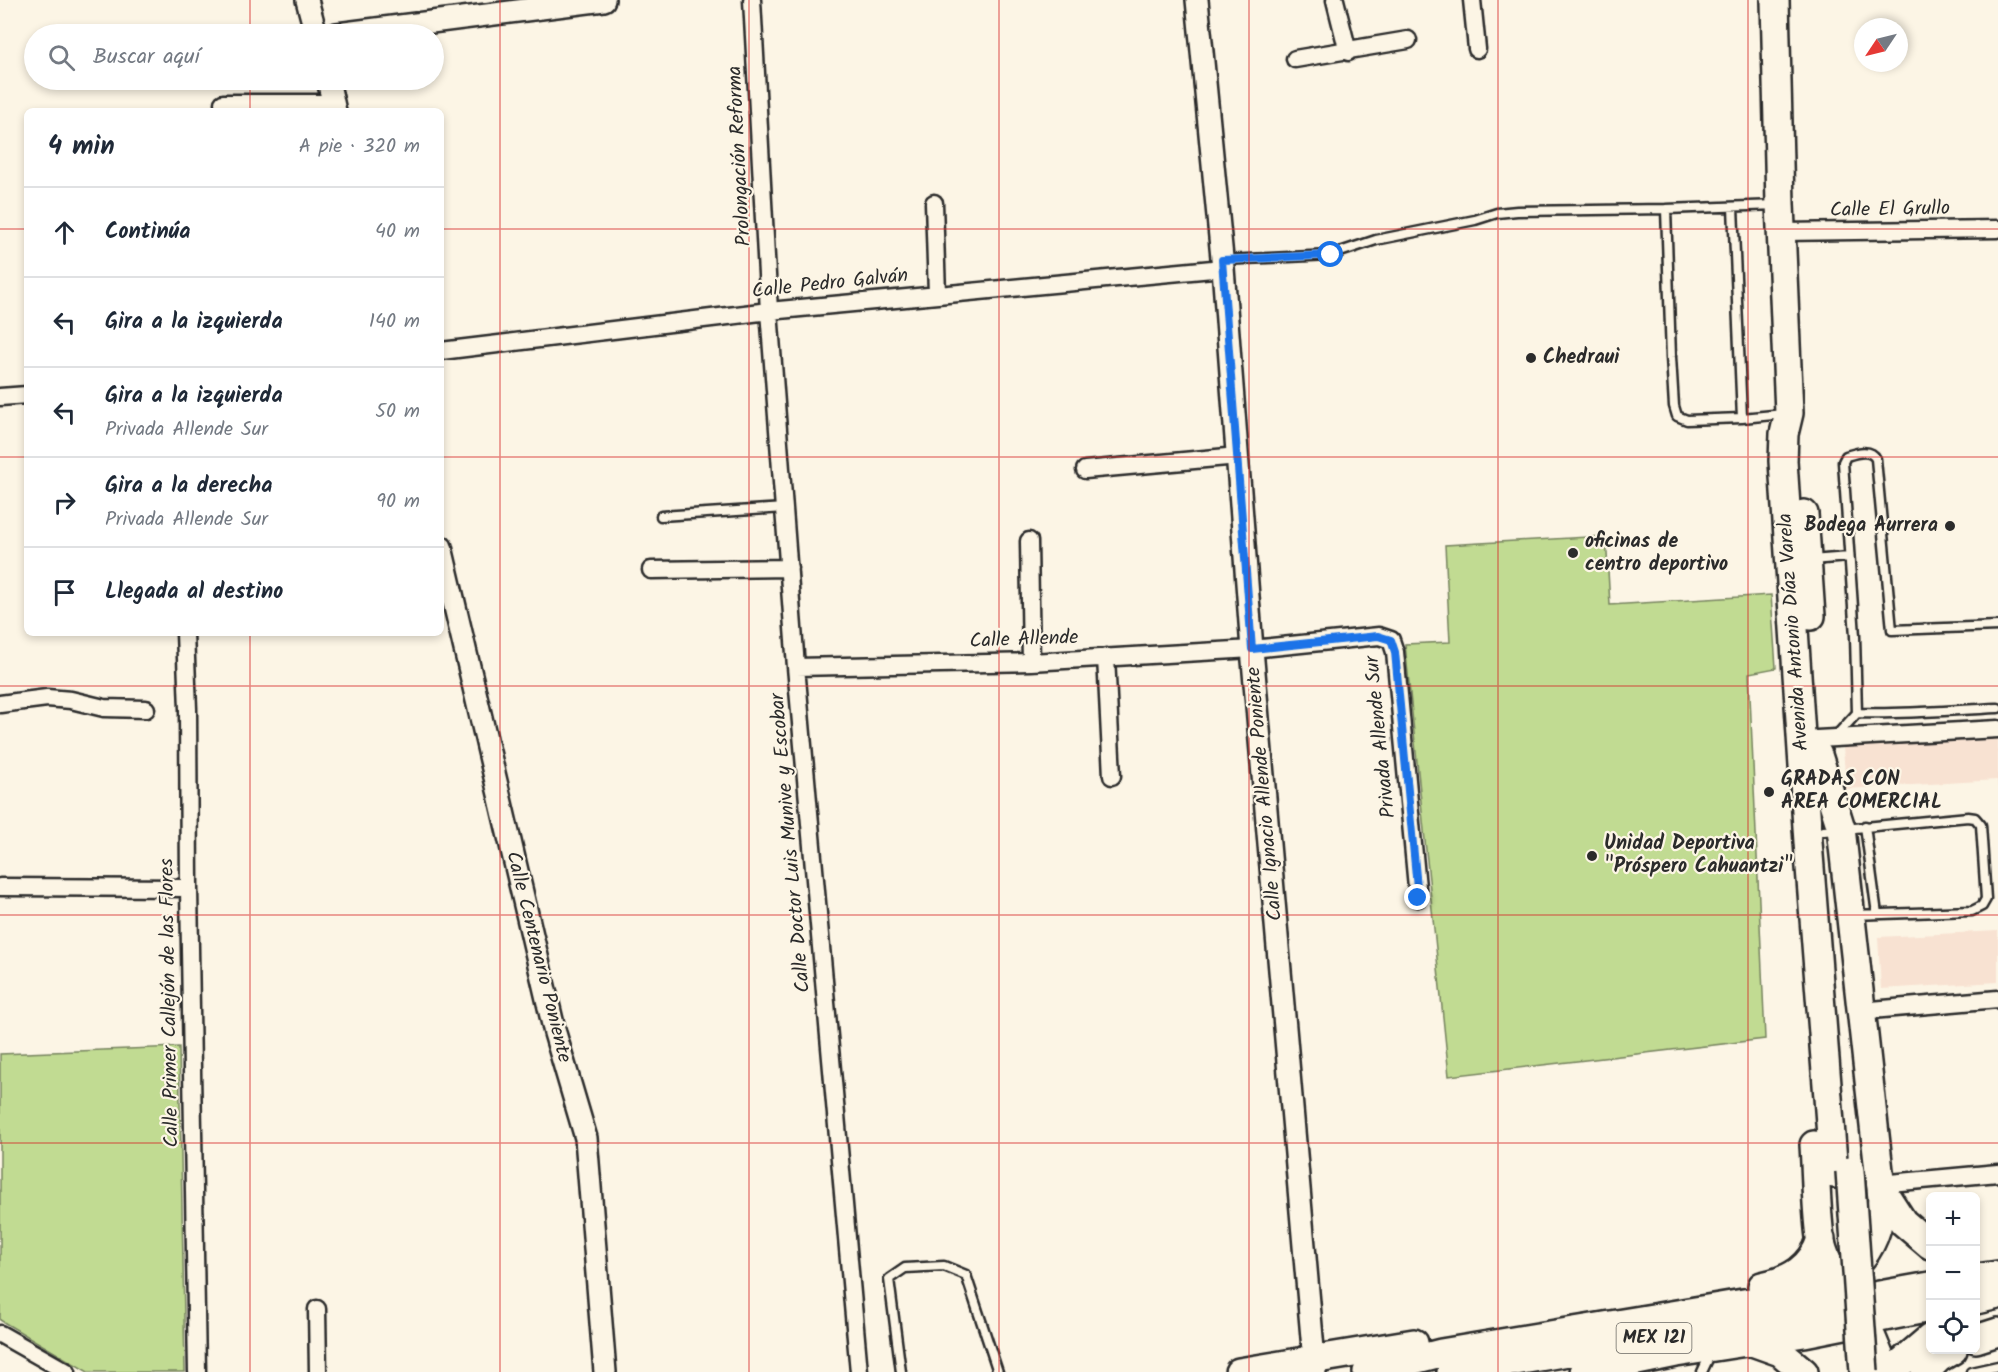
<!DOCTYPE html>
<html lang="es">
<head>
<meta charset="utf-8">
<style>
  body { margin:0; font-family:Kalam,sans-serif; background:#f2f2f3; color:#1f2937 }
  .controls { position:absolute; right:18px; bottom:18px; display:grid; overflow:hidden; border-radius:9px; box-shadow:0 3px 9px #0003 }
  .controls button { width:54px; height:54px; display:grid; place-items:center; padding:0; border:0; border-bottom:2px solid #e0e1e3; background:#fff; color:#1f2937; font:30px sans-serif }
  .compass { position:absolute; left:1854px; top:18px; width:54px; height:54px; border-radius:50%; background:#fff; box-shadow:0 3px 9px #0003; rotate:235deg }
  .stop { position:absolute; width:18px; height:18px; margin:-14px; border:4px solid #1a73e8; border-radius:50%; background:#fff }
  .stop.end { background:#1a73e8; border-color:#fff; box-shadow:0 2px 6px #0008 }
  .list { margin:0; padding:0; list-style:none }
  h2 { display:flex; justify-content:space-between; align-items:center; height:78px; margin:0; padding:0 24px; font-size:26px }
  h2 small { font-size:20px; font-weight:400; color:#747a83 }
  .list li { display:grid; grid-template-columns:39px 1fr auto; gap:18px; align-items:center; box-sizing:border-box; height:90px; padding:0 24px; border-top:2px solid #e0e1e3 }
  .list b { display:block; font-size:22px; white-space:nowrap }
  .list p { margin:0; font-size:20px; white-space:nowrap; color:#747a83 }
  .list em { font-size:20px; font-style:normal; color:#747a83 }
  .icon { flex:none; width:33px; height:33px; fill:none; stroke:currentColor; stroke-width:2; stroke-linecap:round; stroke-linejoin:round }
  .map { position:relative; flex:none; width:1998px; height:1372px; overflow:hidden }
  .search { position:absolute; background:#fff; box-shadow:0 3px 9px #0003; left:24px; top:24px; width:420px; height:66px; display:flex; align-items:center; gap:15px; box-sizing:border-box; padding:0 21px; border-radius:33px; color:#747a83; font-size:22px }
  .panel { position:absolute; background:#fff; box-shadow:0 3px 9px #0003; left:24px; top:108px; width:420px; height:528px; border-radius:9px }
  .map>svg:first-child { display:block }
  .built { fill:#f8e2d2 }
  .pitch { fill:#c1db92; stroke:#76835e; stroke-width:1.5 }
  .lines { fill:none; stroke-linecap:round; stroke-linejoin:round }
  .service-casing { stroke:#2b2b2b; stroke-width:13 }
  .minor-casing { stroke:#2b2b2b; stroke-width:21 }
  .tertiary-casing { stroke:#2b2b2b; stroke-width:26 }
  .primary-casing { stroke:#2b2b2b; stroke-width:32 }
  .service { stroke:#fcf5e5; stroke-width:8 }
  .minor { stroke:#fcf5e5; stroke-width:16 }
  .tertiary { stroke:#fcf5e5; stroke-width:21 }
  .primary { stroke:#fcf5e5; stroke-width:27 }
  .primary-bridge-casing { stroke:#2b2b2b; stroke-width:32; stroke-linecap:butt }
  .primary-bridge { stroke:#fcf5e5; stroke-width:27 }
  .route { stroke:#1a73e8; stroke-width:8 }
  .grid { fill:none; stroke:#d62828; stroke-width:1.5; stroke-opacity:0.55 }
  .poi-dot { fill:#2b2b2b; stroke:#fcf5e5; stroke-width:2 }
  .labels { text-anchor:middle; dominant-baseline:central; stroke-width:4.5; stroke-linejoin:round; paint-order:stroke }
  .shield { fill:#fcf5e5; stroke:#6a6863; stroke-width:1.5 }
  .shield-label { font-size:18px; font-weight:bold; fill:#2b2b2b }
  .street-label { font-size:20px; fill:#2b2b2b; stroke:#fcf5e5 }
  .poi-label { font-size:20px; font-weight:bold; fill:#2b2b2b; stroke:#fcf5e5; text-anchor:start }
</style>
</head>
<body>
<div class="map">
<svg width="1998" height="1372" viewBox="0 0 1998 1372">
  <rect width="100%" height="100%" fill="#fcf5e5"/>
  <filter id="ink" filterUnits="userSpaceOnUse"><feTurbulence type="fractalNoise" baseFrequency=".0167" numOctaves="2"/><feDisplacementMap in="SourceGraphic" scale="12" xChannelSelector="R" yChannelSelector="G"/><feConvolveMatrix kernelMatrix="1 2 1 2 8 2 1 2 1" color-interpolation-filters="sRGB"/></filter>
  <g filter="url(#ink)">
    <!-- built -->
    <path class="built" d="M1998,738v50l-1,-8 -151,9 -3,-42z
      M1998,931v51l-117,7 -3,-52z"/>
    <!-- pitch -->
    <path class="pitch" d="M1606,536l4,69 161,-10 5,73 -27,5 16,366 -316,37 -44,-432 45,-2 -5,-97z
      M179,1047l6,325h-97l-88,-52v-266z"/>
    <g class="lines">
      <!-- service casing -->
      <g class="service-casing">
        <path id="service" d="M1733,207l9,211
          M1666,209l111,-4
          M1223,260l108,-5 45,-15 99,-20 22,-7 20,-2 149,-2 5,148 3,49 3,10 10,4 55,-2 42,-4
          M661,516l123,-8
          M1811,560l38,-3
          M1857,713c47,2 94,-3 141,-5
          M1836,736l21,-23 -2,-77 -12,-174 3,-6c10,-3 25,-8 30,3l16,171 106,-4
          M1865,826l12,88
          M1824,831l144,-14 7,1 6,7 5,74 -4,7 -10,5 -119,4
          M901,1372l-12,-93 16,-11 39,-2 22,9 32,97
          M1702,1372l9,-19
          M1971,1372l27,-6"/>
      </g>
      <!-- minor casing -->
      <g class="minor-casing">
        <path id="minor" d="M752,0l17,311 27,356 63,705
          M1335,0l13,52
          M1472,0l5,49
          M1295,59l113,-19
          M223,103h110
          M934,203l3,91
          M1783,232l215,-3
          M441,351l328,-40 454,-43
          M0,397l27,-2
          M1085,470l153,-14
          M1029,541l2,121
          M651,570l138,-2
          M185,633l3,76 1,179 8,484
          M1106,657l6,119
          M796,667l235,-5 221,-13 127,-13 12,4 4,12 23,246
          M0,704l47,-6 24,2 33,8 42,1
          M1817,739l181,-10
          M0,887l189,1
          M1860,1011l138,-12
          M1879,1184l119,-11
          M317,1309l1,63
          M0,1334l67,38"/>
      </g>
      <!-- tertiary casing -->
      <g class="tertiary-casing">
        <path id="tertiary" d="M307,0l9,34
          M1197,0l26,268 29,381 63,723
          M337,34l267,-34
          M328,80l7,31
          M441,547l114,486 31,105 19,234"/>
      </g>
      <!-- primary casing -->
      <g class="primary-casing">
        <path id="primary" d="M1775,0l5,204 9,209 -5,21 -1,27 25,381 26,332
          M1804,514l7,102
          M1814,1145c2,30 2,62 6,92 6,37 37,69 71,78
          M1881,1188l22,34 27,23
          M1976,1278l22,-3
          M1762,1286c28,-6 50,-18 59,-47
          M1976,1300l22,-5
          M1855,1316l17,22 14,34
          M1976,1339l22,-7
          M1752,1342l28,10 24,20
          M1239,1372l175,-29
          M1367,1372l74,-19 351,-58c56,-15 86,-37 90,-97l-41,-370 -23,-73
          M1451,1372l311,-53 95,-20 73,-13
          M1584,1372l92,-19 128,-20 126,-25
          M1890,1372l40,-34
          M1925,1372l14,-14 14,-8"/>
      </g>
      <!-- service -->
      <use href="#service" class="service"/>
      <!-- minor -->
      <use href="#minor" class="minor"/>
      <!-- tertiary -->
      <use href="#tertiary" class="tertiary"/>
      <!-- primary -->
      <use href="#primary" class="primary"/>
      <!-- primary-bridge casing -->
      <g class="primary-bridge-casing">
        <path id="primary-bridge" d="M1850,1171l14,201"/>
      </g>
      <!-- primary-bridge -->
      <use href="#primary-bridge" class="primary-bridge"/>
    </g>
  </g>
  <g class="lines" filter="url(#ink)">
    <!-- route -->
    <path class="route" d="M1331,255l-109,5 30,389 126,-13 13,4 4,12 23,246"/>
  </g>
  <!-- grid -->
  <path class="grid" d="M250,0v34M500,0v1372M749,0v1372M999,0v1372M1249,0v1372M1498,0v1372M1748,0v1372M250,80v31M0,229h27M441,229h1557M0,457h27M441,457h1557M250,633v739M0,686h1998M0,915h1998M0,1143h1998"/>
  <!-- markers -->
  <g class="poi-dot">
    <circle cx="1531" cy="358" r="6"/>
    <circle cx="1950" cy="526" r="6"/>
    <circle cx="1573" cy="553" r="6"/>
    <circle cx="1769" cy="792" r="6"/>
    <circle cx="1592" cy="856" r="6"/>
  </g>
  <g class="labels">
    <!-- shield labels -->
    <rect class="shield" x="1616.5" y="1323" width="75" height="30" rx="4.5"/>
    <g class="shield-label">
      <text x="1654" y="1338">MEX 121</text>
    </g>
    <!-- street labels -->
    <g class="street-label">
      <text transform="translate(740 156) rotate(-93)">Prolongación Reforma</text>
      <text transform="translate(1890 210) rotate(-1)">Calle El Grullo</text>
      <text transform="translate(830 284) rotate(-6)">Calle Pedro Galván</text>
      <text transform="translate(1794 632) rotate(-94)">Avenida Antonio Díaz Varela</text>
      <text transform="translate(1024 640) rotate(-2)">Calle Allende</text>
      <text transform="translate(1381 737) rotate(-96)">Privada Allende Sur</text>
      <text transform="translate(1265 794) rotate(-95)">Calle Ignacio Allende Poniente</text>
      <text transform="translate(791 843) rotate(-95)">Calle Doctor Luis Munive y Escobar</text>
      <text transform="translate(538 957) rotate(76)">Calle Centenario Poniente</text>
      <text transform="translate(170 1003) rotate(-91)">Calle Primer Callejón de las Flores</text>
    </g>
    <!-- poi labels -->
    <g class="poi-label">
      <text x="1543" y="358">Chedraui</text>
      <text x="1938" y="526" text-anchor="end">Bodega Aurrera</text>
      <text x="1585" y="542">oficinas de<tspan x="1585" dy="23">centro deportivo</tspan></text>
      <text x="1781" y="780">GRADAS CON<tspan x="1781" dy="23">AREA COMERCIAL</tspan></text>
      <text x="1604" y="844">Unidad Deportiva<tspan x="1604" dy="23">"Próspero Cahuantzi"</tspan></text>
    </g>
  </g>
</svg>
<div class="controls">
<button>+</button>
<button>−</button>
<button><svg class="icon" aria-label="locate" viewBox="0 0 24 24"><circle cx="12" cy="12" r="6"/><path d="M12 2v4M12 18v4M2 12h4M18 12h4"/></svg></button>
</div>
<svg class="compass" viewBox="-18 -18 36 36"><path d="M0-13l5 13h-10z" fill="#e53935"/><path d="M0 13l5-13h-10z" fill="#747a83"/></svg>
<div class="stop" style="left:1331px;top:255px"></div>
<div class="stop end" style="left:1418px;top:898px"></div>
<div class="search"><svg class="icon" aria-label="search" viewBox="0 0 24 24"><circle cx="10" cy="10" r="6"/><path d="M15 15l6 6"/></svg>Buscar aquí</div>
<section class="panel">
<h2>4 min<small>A pie · 320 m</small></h2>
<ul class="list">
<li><svg class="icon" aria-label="ahead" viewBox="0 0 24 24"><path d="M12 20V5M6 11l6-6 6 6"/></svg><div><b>Continúa</b></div><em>40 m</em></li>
<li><svg class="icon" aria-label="left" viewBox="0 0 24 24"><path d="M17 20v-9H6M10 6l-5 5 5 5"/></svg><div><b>Gira a la izquierda</b></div><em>140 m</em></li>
<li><svg class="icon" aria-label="left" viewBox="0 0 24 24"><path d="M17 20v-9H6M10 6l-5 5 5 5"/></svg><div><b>Gira a la izquierda</b><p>Privada Allende Sur</p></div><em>50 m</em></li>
<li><svg class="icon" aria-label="right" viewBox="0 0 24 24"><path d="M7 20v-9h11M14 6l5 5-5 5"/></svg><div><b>Gira a la derecha</b><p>Privada Allende Sur</p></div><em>90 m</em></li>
<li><svg class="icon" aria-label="arrive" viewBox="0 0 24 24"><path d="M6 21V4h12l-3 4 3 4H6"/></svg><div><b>Llegada al destino</b></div></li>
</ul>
</section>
</div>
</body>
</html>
